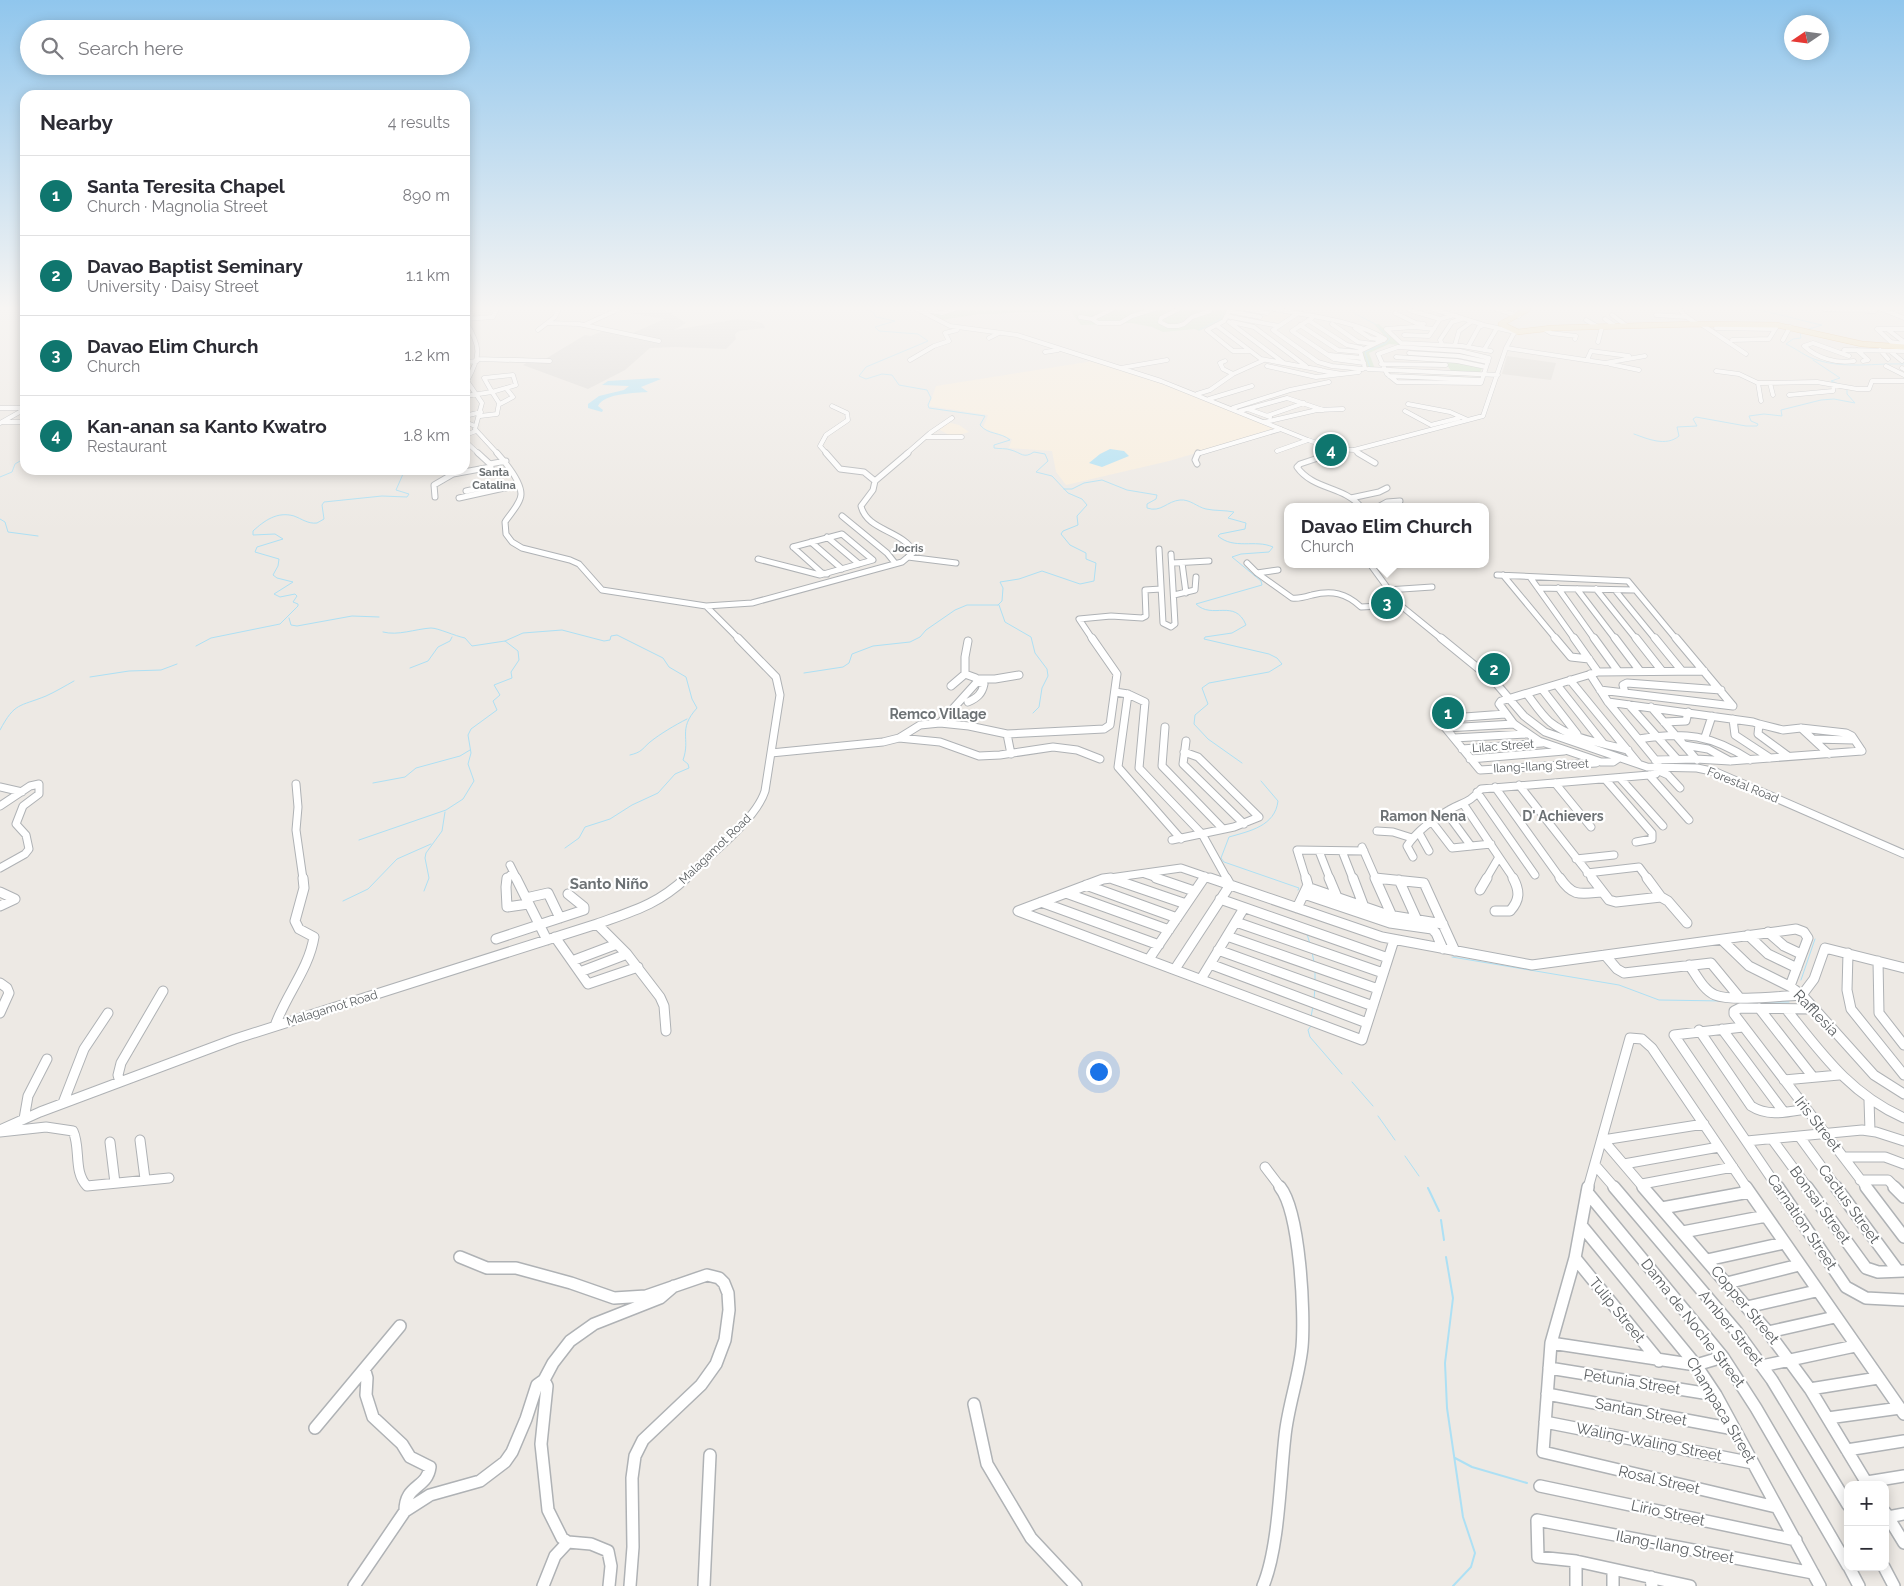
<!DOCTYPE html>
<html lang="en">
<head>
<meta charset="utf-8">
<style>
  body { margin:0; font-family:Raleway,sans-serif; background:#f7f7f7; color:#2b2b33 }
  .controls { position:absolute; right:15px; bottom:15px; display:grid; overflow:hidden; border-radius:10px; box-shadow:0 2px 12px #0003 }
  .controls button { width:45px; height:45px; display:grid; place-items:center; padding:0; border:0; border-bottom:1px solid #e1e1e2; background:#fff; color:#2b2b33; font:25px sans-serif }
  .compass { position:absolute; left:1784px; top:15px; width:45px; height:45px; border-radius:50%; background:#fff; box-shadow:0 2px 12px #0003; rotate:257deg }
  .you { position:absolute; left:1098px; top:1071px; width:18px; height:18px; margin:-12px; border:4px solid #fff; border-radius:50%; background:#1a73e8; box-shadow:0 0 0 8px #1a73e833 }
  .badge { display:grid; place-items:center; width:32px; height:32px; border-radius:50%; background:#0f766e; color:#fff; font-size:16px; font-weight:700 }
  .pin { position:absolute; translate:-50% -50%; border:2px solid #fff; box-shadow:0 1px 5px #0006 }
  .popup { position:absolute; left:1284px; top:503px; width:205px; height:65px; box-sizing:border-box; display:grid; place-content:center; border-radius:10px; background:#fff; filter:drop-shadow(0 1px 4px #0005); font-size:16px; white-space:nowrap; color:#7c7c81 }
  .popup b { font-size:19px; color:#2b2b33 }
  .popup::after { content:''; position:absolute; left:50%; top:100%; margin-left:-10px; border:10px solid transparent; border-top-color:#fff }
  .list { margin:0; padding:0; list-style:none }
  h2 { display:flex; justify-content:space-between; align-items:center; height:65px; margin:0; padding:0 20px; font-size:21px }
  h2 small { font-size:16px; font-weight:400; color:#7c7c81 }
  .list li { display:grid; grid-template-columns:32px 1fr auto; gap:15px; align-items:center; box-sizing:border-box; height:80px; padding:0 20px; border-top:1px solid #e1e1e2 }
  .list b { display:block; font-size:19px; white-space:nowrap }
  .list p { margin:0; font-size:16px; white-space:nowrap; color:#7c7c81 }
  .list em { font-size:16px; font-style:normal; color:#7c7c81 }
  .icon { flex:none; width:28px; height:28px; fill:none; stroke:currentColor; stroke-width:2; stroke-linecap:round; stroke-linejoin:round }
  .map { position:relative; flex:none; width:1904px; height:1586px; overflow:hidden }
  .search { position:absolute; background:#fff; box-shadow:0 2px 12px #0003; left:20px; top:20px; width:450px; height:55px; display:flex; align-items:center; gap:12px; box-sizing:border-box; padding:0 18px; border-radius:28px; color:#7c7c81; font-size:19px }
  .panel { position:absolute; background:#fff; box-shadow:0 2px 12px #0003; left:20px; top:90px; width:450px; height:385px; border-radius:15px }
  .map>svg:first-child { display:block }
  .commercial { fill:#f9eedd }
  .industrial { fill:#dbd9d6 }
  .education { fill:#dcd9d3 }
  .green { fill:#c8e1c4 }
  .water { fill:#ade0f4 }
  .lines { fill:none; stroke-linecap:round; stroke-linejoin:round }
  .stream-far1 { stroke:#ade0f4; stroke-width:1 }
  .stream { stroke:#ade0f4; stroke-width:2 }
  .minor-far4-casing { stroke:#afb2b5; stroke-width:5 }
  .minor-far3-casing { stroke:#afb2b5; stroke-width:7 }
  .minor-far2-casing { stroke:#afb2b5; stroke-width:9 }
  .minor-far1-casing { stroke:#afb2b5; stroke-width:11 }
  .minor-casing { stroke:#afb2b5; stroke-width:14 }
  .major-casing { stroke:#dfad6b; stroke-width:6 }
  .minor-far4 { stroke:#fff; stroke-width:4 }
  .minor-far3 { stroke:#fff; stroke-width:5 }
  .minor-far2 { stroke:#fff; stroke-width:7 }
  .minor-far1 { stroke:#fff; stroke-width:9 }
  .minor { stroke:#fff; stroke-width:11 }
  .major { stroke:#f4e0b1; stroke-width:5 }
  .labels { text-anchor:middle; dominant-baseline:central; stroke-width:4.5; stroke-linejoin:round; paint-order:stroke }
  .far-neighbourhood-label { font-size:11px; font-weight:bold; fill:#6d7275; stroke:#fff }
  .street-label { font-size:12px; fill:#5c6063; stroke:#fff }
  .neighbourhood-label { font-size:14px; font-weight:bold; fill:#6d7275; stroke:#fff }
  .quarter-label { font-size:15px; font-weight:bold; fill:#6d7275; stroke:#fff }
  .near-street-label { font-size:15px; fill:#5c6063; stroke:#fff }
</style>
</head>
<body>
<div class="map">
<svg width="1904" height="1586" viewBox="0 0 1904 1586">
  <rect width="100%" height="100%" fill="#ede9e4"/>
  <!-- commercial -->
  <path class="commercial" d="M1272,310h2l19,4 -17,11 -20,-4z
    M1093,361l81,27 104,41 -109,32 -103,24 -10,-13 -4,-21 -43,-3 3,-9 -29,-11 5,-13 -59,-9 7,-20z
    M947,422l12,3 10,7 -16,5 -15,-8z"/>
  <!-- industrial -->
  <path class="industrial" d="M621,309h43l22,14 -12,7 64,-11 17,2 8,3 2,4 -26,3 -4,3 1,5 -10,10 -51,-2 -25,1 -25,22 -37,19 -65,-24 8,-5 11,1 43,-26 6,1 14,-6 25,4 35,-15 -47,-8z"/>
  <!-- education -->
  <path class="education" d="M1507,356l49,7 -5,17 -49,-6z"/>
  <!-- green -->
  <path class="green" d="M919,309h309l-6,11 -23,11 -4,-2 -32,3 -11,-5 -21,-4 -50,2 -11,-14 -90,3 -38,6z
    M1374,324h5l21,21 -11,-1 -20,9 6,16 -7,-1 -6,-16 21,-9 4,-4z
    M1444,360l39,7 -3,5 -29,-1z"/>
  <!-- water -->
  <path class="water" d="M657,378l4,1 -20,8 7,5c-12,1 -44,1 -50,14l5,4 -1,2 -14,-4v-4l11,-8 25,-6 5,-4 -27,-1 6,-4z
    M1110,449l14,2 5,5 -27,11 -13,-4 11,-9z"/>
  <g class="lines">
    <!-- stream-far1 -->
    <path class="stream-far1" d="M866,309l7,3 3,5 19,4 -20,6 4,4 39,3 10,7 -62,26 -7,9 7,3 16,-5 10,1 7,10 28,5 4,8 -3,7 1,3 56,8 -5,9c8,10 21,7 30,15l-16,5v3c5,1 12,0 17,2 11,3 12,9 23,2l11,2 3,7 -12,11 16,4 16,17 14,6 5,6 -10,11 1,9 -15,6 -2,3 9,11 16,8v6l10,4 -2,18 -14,3 -38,-13 -23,8 -19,3 3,6 -1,13 -4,4
      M1352,309l2,4 23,12 13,14 -4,4 -21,9 5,15
      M1750,309c25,3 47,11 72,16l-13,4
      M1199,330l20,-10 7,-11
      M1800,333l1,5 -8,1 -7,5c11,5 20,13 31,16 27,9 59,3 87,4
      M1813,360l27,18 -9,3 11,4
      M1634,434c14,5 32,13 45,2l-2,-9 20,-1 -4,-7 3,-2 50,9h11l1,-2 -7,-3 -2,-5 15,-2 18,2 -1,-6 40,-10 13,-1 21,4 -8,-9v-4
      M0,477l12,-5 3,-8 10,-6
      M1064,489h8l12,-6 18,-3 25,10 30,5 -1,4 -9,5v4c14,5 20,-7 33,-8 10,-1 17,7 26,9 9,2 19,1 28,3l-6,6 18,5 -1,6 -25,5 -2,2c16,14 37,3 55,11l-4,5 -28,2 -9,3 29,24 1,4 -66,19c16,16 39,-6 50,21l-14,8 -27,4 -1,2 65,15 8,4 5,6 -13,8 -60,11 -7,5 6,16 -13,11 -1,9 14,15 34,24
      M0,519l5,3 3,10 30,4
      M999,605l6,17 26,15 4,16 12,16 1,7 -6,12 -3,19 -6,6
      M289,618l2,7 6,1 55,-10 27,1
      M505,641l18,-8 39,-3 42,11 6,-1 1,-4 6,-1 46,23 6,9 17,10 6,22 5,9c-20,22 -6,30 -14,52l5,4 1,4 -14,6 -17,19 -26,12 -22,14 -25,8 -6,11 -14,10
      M196,646l15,-8 69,-14 18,-18v-2l-5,-2 4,-6 -2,-2 -15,3 -6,-3 19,-12 -16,-4 -4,-3 5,-9 1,-7 -24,-7 2,-5 26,-8 -8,-5 -22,1v-4c11,-10 24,-20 41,-15 8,3 14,8 23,7l7,-4 -2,-14 2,-3 58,-6 25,1 2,-3 -13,-4 7,-16 10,-4
      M410,668l18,-7 10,-14 12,-6 2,-4
      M804,673l39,-6 6,-4 3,-9 21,-8 37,-4 10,-5 6,-7 29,-20 12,-5h31
      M90,677l39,-6 32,-1 16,-6
      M0,730c15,-28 19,-23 46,-34 9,-4 19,-10 28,-15
      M630,755c12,-3 11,-5 20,-13 10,-8 25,-17 37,-23
      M1261,781l17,20c-3,25 -28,30 -49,36l-8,21 3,4 75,26 -1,2
      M373,783l32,-6 11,-9 44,-12 10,-6
      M359,840l87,-30 17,-11 11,-18 -6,-17 3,-11 -3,-18 3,-6 26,-19 -4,-9 7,-6 -6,-10 18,-7 -1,-6 8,-12 -1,-9 -13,-10 -33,5 -7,-8c-10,-2 -27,-10 -34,-10 -16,1 -33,8 -48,4
      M424,891l5,-13 -4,-20 1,-5 16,-22 3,-19
      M343,901l25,-12 29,-30 34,-15
      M1307,934l3,10
      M1312,952l2,10
      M1452,957l167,28 40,15 64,1
      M1315,972v9
      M1801,980l14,-41
      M1314,999l1,-11
      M1757,1002h32
      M1311,1017l2,-11
      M1311,1026l-3,4 2,7 32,37
      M1352,1082l21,24
      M1378,1116l17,24
      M1405,1156l14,20"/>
    <!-- stream -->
    <path class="stream" d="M1428,1188l11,23
      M1441,1220l3,20
      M1446,1257l7,41 -8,65 2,45 16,109 12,36 -4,14 -18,19
      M1455,1458l17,9 55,16"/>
    <!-- minor-far4 casing -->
    <g class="minor-far4-casing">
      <path id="minor-far4" d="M475,309l-9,13c15,25 15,33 1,59l15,22 -7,26 23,25
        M917,309l33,17 67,9 144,46 147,59 27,9 19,1 129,-34 23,-68 8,-15 4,-1
        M1179,309l-18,9 -1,4 8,4h10l6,-2 8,-7 18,-6 -2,-2
        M1230,309l-6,12 -17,9 26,21h17
        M1247,309l20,4
        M1274,309c32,6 84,12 111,30l-25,12 5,17
        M1433,309l51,16 31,7
        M1496,309l23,7
        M1680,309l4,6 13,9
        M1824,309l51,2 -2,-1
        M1881,309l23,9
        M926,310l16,3 12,-4
        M1409,310l31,9
        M1229,311l31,6
        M1395,313l21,10 8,1
        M1297,314l-24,16 45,32 14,4 31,3
        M1612,315l15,11
        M1656,315l31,2
        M1226,316l53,10
        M1080,317l12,2 6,4h22l12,-7 23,-7
        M1312,318l-20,13 42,28 30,4
        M465,319l28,-2 4,-8
        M1092,319l21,-10
        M1605,319l10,7
        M1308,320l39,25 14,3
        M1586,320l12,7
        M1229,322l55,41
        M1232,322l22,5
        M548,323l31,1 80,17
        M1332,324l26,18 15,2
        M1701,324l45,30
        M584,325l33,-15
        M1216,325l45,34 60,11
        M1300,325l38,25 22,2
        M1254,327l52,39
        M1355,328l15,10 14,2
        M1716,328l59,1
        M1386,329l15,14 61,3 29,5
        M1386,329l28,-2 20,2
        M1544,329l7,4 25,3 -1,3
        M1877,329l14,13 13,2
        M1877,329h27
        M1887,329l17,13
        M538,330l17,-13 4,-8
        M1404,335l25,1 11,-17 11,-3
        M989,338l10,-5
        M1732,340l37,-1 8,-13
        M1783,340l7,-13
        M1598,342l4,-15
        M1442,344l-2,-4 12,-18 10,-3
        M1455,345l4,-14 12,-9
        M1398,347l62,4 29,7 -8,25 -84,-1 -10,-8 -9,-20z
        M1468,347l11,-20 5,-2
        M1506,348l99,15 40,-7
        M1484,350l13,-22
        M1844,350l60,1
        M1857,350l11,10 -5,1
        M1880,350l8,9
        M1890,351l12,10
        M1045,352l13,-2
        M1409,353l50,3 29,6
        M1330,355l32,3
        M1849,356l-36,-13 -9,3c13,12 33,18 50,15
        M1396,357l61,4 29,6
        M477,359l73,2
        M910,360l24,-14 15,-5 -4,-8 12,-3
        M1587,360l4,-9 38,5
        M1225,361l-5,2 3,6 10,5
        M465,362l12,-1
        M1381,364l65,1
        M1610,364l29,6
        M1267,366l49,11 43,-5
        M1886,366l18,9
        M1121,368l46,-8
        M1902,368l2,1
        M1368,369l130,6
        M1318,370l24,4
        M1716,371l23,3 19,9
        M513,375l3,10 -24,7 -8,-14z
        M1389,376l93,4
        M1758,383l59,-1 40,7h12l3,-8h32
        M1758,383l3,18
        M1770,383l3,12
        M1197,394l13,-4 23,-16 31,-14
        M1789,395l44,-4 1,-5
        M465,396l27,-4
        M1209,399l43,-13
        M500,404l13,-7 -7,-9
        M1408,404l42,8 18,8
        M0,408h25
        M1233,408l57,-18 39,-8
        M1248,409l22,8
        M1240,411l47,-13 36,12
        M1405,411l26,14 28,-7
        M465,416l16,-4
        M480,416l17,-2 2,-11 -7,-11
        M1267,416l37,-13
        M3,422h22
        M465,422l10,4
        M1265,422l52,-12 26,-1
        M0,423l25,-14
        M465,435l11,-4
        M926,437h36
        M465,441l14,13
        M1354,450l6,4
        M1277,451l31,-11
        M827,454l-7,-8 6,-11 22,-15 -1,-7 -15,-7
        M906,454l24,-21 22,-15
        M1197,454l84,-25
        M1329,454l11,-4"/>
    </g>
    <!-- minor-far3 casing -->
    <g class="minor-far3-casing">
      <path id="minor-far3" d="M478,453l12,11 16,-3
        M497,453c8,9 24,28 24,41 0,9 -11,20 -16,28l1,12 6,8 10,6 48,12 9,4 23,26 104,16 34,34
        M826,453l14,16 24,3 11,9
        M1333,453l-33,11 -3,3c16,23 47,19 64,40
        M1358,453l17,10
        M1197,464l-2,-4 3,-7
        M466,491l28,-6 11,3 13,-2
        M435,497l-1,-12 19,-11 38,-7
        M459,498l45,-10
        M1351,498l28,-6 8,-4
        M1378,507l9,-5 13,-1
        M842,516l45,37 8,10
        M827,537l32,27
        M811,542l31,27
        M793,547l29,26 5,1
        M1159,549l4,74 8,4 4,-3 -4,-70
        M908,557l48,6
        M758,559l62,16 53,-15 -31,-26 -49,13
        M1172,563l37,-2
        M1182,563l4,30
        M1247,563l10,10 35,25c7,1 13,-1 20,-3 20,-5 34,-2 49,12l39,-2
        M1370,564l30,41 43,35
        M1257,573l21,-3
        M1497,575l131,6 49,59
        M1503,575l54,65
        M1530,577l45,63
        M1538,588l96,2
        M1558,588l37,52
        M1577,589l39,51
        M1596,589l41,51
        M1387,590l45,-3
        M1615,590l41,50
        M1174,595l21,-5 1,-13
        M706,606l46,-3 150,-41 12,-10c-12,-22 -47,-21 -53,-46l12,-16 2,-9 33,-28
        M1093,640l-14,-21 32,-3 31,2 4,-2 -1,-26 16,-1"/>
    </g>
    <!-- minor-far2 casing -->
    <g class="minor-far2-casing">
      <path id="minor-far2" d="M1441,638l54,44 29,34 21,16 102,35 50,1 19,4 188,82
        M1555,638l16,19 18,2
        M1574,638l24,34
        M1594,638l24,33
        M1615,638l25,33
        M1636,638l26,33
        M1655,638l27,33
        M965,674v-17l3,-16
        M1590,674l18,28 50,61
        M977,679h18l24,-4
        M1570,680l68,83
        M1557,685l46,58
        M951,686l14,-12
        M1542,689l35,45
        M1600,690l133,16 -57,-68
        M1115,692l13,2 -10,73 63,72
        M1625,693l-2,-8 4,-2 94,7
        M1128,694l17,8 -6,66 63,66 25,45
        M1527,694c7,9 14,20 23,28 21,17 52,21 78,28
        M968,702c9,-4 14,-8 16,-18l-7,-2
        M1608,702l145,20 6,2 -1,10 30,22
        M1629,705l48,54
        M1651,707l46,53
        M1505,714l-67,5 42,51 116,-7
        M1733,719l2,16 35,23
        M1664,722l22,-1 2,-9
        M940,723l37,-41 -1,-4 -11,-4
        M1759,724l24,6 18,-2 45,5 6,3 10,15
        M1165,727l-3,39 61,63
        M1446,728l68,-4
        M1801,728l28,26
        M1007,734l4,20
        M1705,737l7,-21
        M899,738l41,4 39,14 21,-1 53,-8 24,3 23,9
        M1454,738l72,-4
        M1639,739c45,-8 73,-4 111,21
        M1813,739l41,1
        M1186,741l-3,23 61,60
        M1684,745l24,4 22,12
        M1462,749l80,-6
        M771,753l112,-11 16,-4 21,-13 20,-2 29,3 38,8 97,-5 6,-4 7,-51 -25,-36
        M1619,758l-6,4h-12l-62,-21 -25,-17 -15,-20 2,-3 97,-29 106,-1
        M1470,759l94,-8
        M1655,760l41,-1 34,2 132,-10
        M1659,771l9,4 12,13
        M1649,775l40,45
        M1620,778l43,48
        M1605,779l47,54v6l-16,3
        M1555,783l36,44
        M296,784l2,23 -2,23 7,49
        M1519,785l74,94
        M0,787l22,5
        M1495,787l66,92
        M1477,792l58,83
        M1464,805l35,52 -13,22
        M0,806l30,-20 9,-2v10l-16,12 -7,18 10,11 3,14 -4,5 -25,14
        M1446,812l25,34
        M1432,822l20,26 39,-4
        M1377,831l16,1 19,6
        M1419,833l10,18
        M1172,840l62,-13 25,-10 -61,-60 -14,-5
        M1362,847l14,32
        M1319,851l11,28
        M1342,851l11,28
        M1413,857l-6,-11c9,-14 27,-28 42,-36 14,-8 21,-7 32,-21l168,-14 7,-1 3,-6
        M1499,857l15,22
        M1576,859l38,-4
        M510,865l7,14
        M1587,873l52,-6 9,12
        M1145,874l15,5
        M1375,878l10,1
        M507,879l6,-7
        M684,879c24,-22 72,-59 81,-88l15,-96 -4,-18 -38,-39
        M1103,879l78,-11 32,11
        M1203,879l2,-3
        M1306,879l-9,-29 67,1"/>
    </g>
    <!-- minor-far1 casing -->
    <g class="minor-far1-casing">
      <path id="minor-far1" d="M507,878l-1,9 1,20 21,-3
        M516,878l31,62
        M1156,878l38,13
        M1210,878l172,59 150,28 264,-36 8,3 4,6 -18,48
        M1226,878l4,7
        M1329,878l8,19
        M1353,878l11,29
        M1375,878l17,38
        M1375,878l49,5 31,68
        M1560,878c13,19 20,16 41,14
        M1592,878l17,22 7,2 45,-5 7,4 19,22
        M1647,878l14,19
        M1113,879l73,25
        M1399,880l18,40
        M1086,885l91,33
        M1307,887l81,28 55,9
        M1480,890l7,-12
        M0,892l15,7 -15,7
        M1066,893l103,37
        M1304,894l86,29 42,6 4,4 7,16
        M526,898l22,-5 12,25
        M1220,899l168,59
        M1041,902l118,43
        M1297,908l11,-23 -2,-7
        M1018,911l85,-32 8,-1
        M1018,911l344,129 32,-100
        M1495,911h15c10,-11 10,-20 3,-33
        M1236,922l147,51
        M597,924l30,30 33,43 4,9 2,25
        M1768,932l16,14 17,8
        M1748,935l20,19 29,14
        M1227,936l151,53
        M555,937l33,47 50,-17
        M496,939l88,-29v-3l-16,-13
        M1722,940l27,26 42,21 12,9 71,79 30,19
        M1218,950l155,56
        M1848,953l-1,37 4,19 53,66
        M1605,955l12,14 7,4 87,-10 28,34
        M1149,959l55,-81
        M572,961l45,-17
        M1878,961l1,52 25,32
        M1210,964l157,59
        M1689,965c7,9 14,25 26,30 17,7 67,1 87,0
        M1175,969l55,-84
        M580,972l47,-18
        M1201,979l43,-71
        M0,983l7,5 2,5 -9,20
        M1802,995l12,-16 11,-31 79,20
        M1759,1008l54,69
        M1786,1009c36,45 64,85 118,109
        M1816,1009l-76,-1 -6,3v3l133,174
        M275,1026c10,-30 34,-57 39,-89l-15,-8 -4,-8 9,-33 -1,-10
        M1743,1027l-69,8 104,153
        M1722,1029l61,82
        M1699,1030l52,76c17,11 36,6 55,3
        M1784,1080l55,-5
        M120,1082l-2,-7 3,-12 42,-72
        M1869,1100l1,31
        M63,1103l21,-54 24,-36
        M24,1119l4,-23 19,-37
        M0,1130l40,-18 195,-73 362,-115c36,-13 60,-19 89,-46
        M0,1132l46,-5 27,4c8,17 0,41 14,55l82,-8
        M1799,1136l38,52
        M1772,1139l36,49
        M140,1140l5,39
        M1603,1140l41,48
        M1603,1140l101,-16
        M1747,1141l115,-11 14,2 28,9
        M110,1142l5,41
        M1844,1157h41l19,7
        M1624,1164l95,-17
        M1595,1165l20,23
        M1265,1167l16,21
        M1860,1180h28l8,8
        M1642,1184l91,-17
        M1588,1188l42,-150 12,1 10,9 95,140"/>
    </g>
    <!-- minor casing -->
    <g class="minor-casing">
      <path id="minor" d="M1588,1187l-13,71 -24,85 -8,109 233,55
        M1614,1187l123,145 35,48 76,125
        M1643,1187l125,145 42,57 58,96
        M1746,1187l158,227
        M1778,1187l68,100 20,11 38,2
        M1807,1187l59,81 12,4 26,-1
        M1836,1187l62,84
        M1866,1187l38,50
        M1894,1187l10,10
        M1587,1192l136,165 33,51 92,158
        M1662,1208l87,-16
        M1581,1225l115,140 20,30 104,191
        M1683,1232l83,-16
        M460,1257l27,11h29l55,15 43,15 32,-2 61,-21 12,3 5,5 4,10 1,17 -4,30 -9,24 -15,21 -58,55 -8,16 -3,22 1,69 -3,39
        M1575,1258l84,103
        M1707,1260l77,-17
        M1727,1283l72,-18
        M1747,1307l69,-16
        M1768,1332l67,-15
        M1551,1343l145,22 27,-8
        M1762,1366l93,-20
        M1549,1368l167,27
        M365,1371l2,7 -1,17 7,22 29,27 8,13 20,10c-3,22 -25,17 -25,44
        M544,1380l3,6 -6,58 7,66 14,28 6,4 23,2 17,7 3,15 -2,20
        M1810,1389l68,-11
        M1547,1394l187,35
        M974,1404l13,60 44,74 45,48
        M1828,1418l72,-10
        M1545,1422l208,41
        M315,1428l85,-102
        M1847,1450l57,-9
        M1867,1482l37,-6
        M1540,1486l256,54
        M1885,1512l19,31
        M1888,1517l16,-3
        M1576,1561v25
        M1849,1567l10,19
        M1884,1567l10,19
        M1613,1570v16
        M1651,1577l1,9
        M354,1586l51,-75 25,-16 50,-14 25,-19 7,-10 14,-33 11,-34 7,-5 9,-17 17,-22 24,-17 66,-26 14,-12
        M543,1586l12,-30 13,-14
        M704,1586l6,-131
        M1263,1586c16,-38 17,-107 22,-150 3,-30 14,-59 17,-89 3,-33 -2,-135 -22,-160
        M1690,1586l-114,-25 -38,-4 -1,-37 276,53"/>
    </g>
    <!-- major casing -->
    <g class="major-casing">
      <path id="major" d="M1528,309l-27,15 17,8 34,-4 145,-4 80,1 85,19 42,3"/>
    </g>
    <!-- minor-far4 -->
    <use href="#minor-far4" class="minor-far4"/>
    <!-- minor-far3 -->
    <use href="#minor-far3" class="minor-far3"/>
    <!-- minor-far2 -->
    <use href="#minor-far2" class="minor-far2"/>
    <!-- minor-far1 -->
    <use href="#minor-far1" class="minor-far1"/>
    <!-- minor -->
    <use href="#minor" class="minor"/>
    <!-- major -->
    <use href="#major" class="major"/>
  </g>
  <!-- sky -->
  <linearGradient id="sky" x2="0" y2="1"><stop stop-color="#90c6ed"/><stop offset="0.58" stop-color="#f7f5f3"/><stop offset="1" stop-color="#f7f5f3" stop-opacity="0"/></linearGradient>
  <rect width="1904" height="531" fill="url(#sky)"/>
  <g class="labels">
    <!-- far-neighbourhood labels -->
    <g class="far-neighbourhood-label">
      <text x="494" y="472">Santa<tspan x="494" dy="13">Catalina</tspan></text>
      <text x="908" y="548">Jocris</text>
    </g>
    <!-- street labels -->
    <g class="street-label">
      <text transform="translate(1503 746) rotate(-4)">Lilac Street</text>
      <text transform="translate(1541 766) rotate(-3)">Ilang-Ilang Street</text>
      <text transform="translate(1743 785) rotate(22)">Forestal Road</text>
      <text transform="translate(715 849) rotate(-44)">Malagamot Road</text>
      <text transform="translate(332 1008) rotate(-17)">Malagamot Road</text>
    </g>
    <!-- neighbourhood labels -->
    <g class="neighbourhood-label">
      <text x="938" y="714">Remco Village</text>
      <text x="1423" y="816">Ramon Nena</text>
      <text x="1563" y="816">D' Achievers</text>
    </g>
    <!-- quarter labels -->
    <g class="quarter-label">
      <text x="609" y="884">Santo Niño</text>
    </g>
    <!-- near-street labels -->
    <g class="near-street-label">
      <text transform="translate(1816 1013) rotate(46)">Rafflesia</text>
      <text transform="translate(1818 1124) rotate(52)">Iris Street</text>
      <text transform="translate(1849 1204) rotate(54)">Cactus Street</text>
      <text transform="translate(1820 1205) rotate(54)">Bonsai Street</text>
      <text transform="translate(1802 1222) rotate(56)">Carnation Street</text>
      <text transform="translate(1745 1305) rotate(50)">Copper Street</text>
      <text transform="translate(1617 1310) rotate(51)">Tulip Street</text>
      <text transform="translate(1693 1323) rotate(52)">Dama de Noche Street</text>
      <text transform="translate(1731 1328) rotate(51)">Amber Street</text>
      <text transform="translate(1632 1382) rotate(9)">Petunia Street</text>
      <text transform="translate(1721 1410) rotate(59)">Champaca Street</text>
      <text transform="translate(1641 1412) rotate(11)">Santan Street</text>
      <text transform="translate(1649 1442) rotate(11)">Waling-Waling Street</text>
      <text transform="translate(1659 1480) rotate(13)">Rosal Street</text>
      <text transform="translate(1668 1513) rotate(12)">Lirio Street</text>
      <text transform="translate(1675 1547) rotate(11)">Ilang-Ilang Street</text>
    </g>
  </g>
</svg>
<div class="controls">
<button>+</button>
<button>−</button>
</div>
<svg class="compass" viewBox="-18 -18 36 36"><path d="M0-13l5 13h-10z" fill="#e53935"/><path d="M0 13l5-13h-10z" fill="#7c7c81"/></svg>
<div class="you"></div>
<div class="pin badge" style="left:1448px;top:713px">1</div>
<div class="pin badge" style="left:1494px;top:669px">2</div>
<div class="pin badge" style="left:1387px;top:603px">3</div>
<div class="popup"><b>Davao Elim Church</b>Church</div>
<div class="pin badge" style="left:1331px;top:450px">4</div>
<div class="search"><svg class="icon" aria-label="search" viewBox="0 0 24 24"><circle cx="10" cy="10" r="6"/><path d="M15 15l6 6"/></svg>Search here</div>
<section class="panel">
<h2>Nearby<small>4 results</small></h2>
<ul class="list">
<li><span class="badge">1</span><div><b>Santa Teresita Chapel</b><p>Church · Magnolia Street</p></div><em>890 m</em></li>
<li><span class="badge">2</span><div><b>Davao Baptist Seminary</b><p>University · Daisy Street</p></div><em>1.1 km</em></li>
<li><span class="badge">3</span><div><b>Davao Elim Church</b><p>Church</p></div><em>1.2 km</em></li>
<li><span class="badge">4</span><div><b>Kan-anan sa Kanto Kwatro</b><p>Restaurant</p></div><em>1.8 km</em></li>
</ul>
</section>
</div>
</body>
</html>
